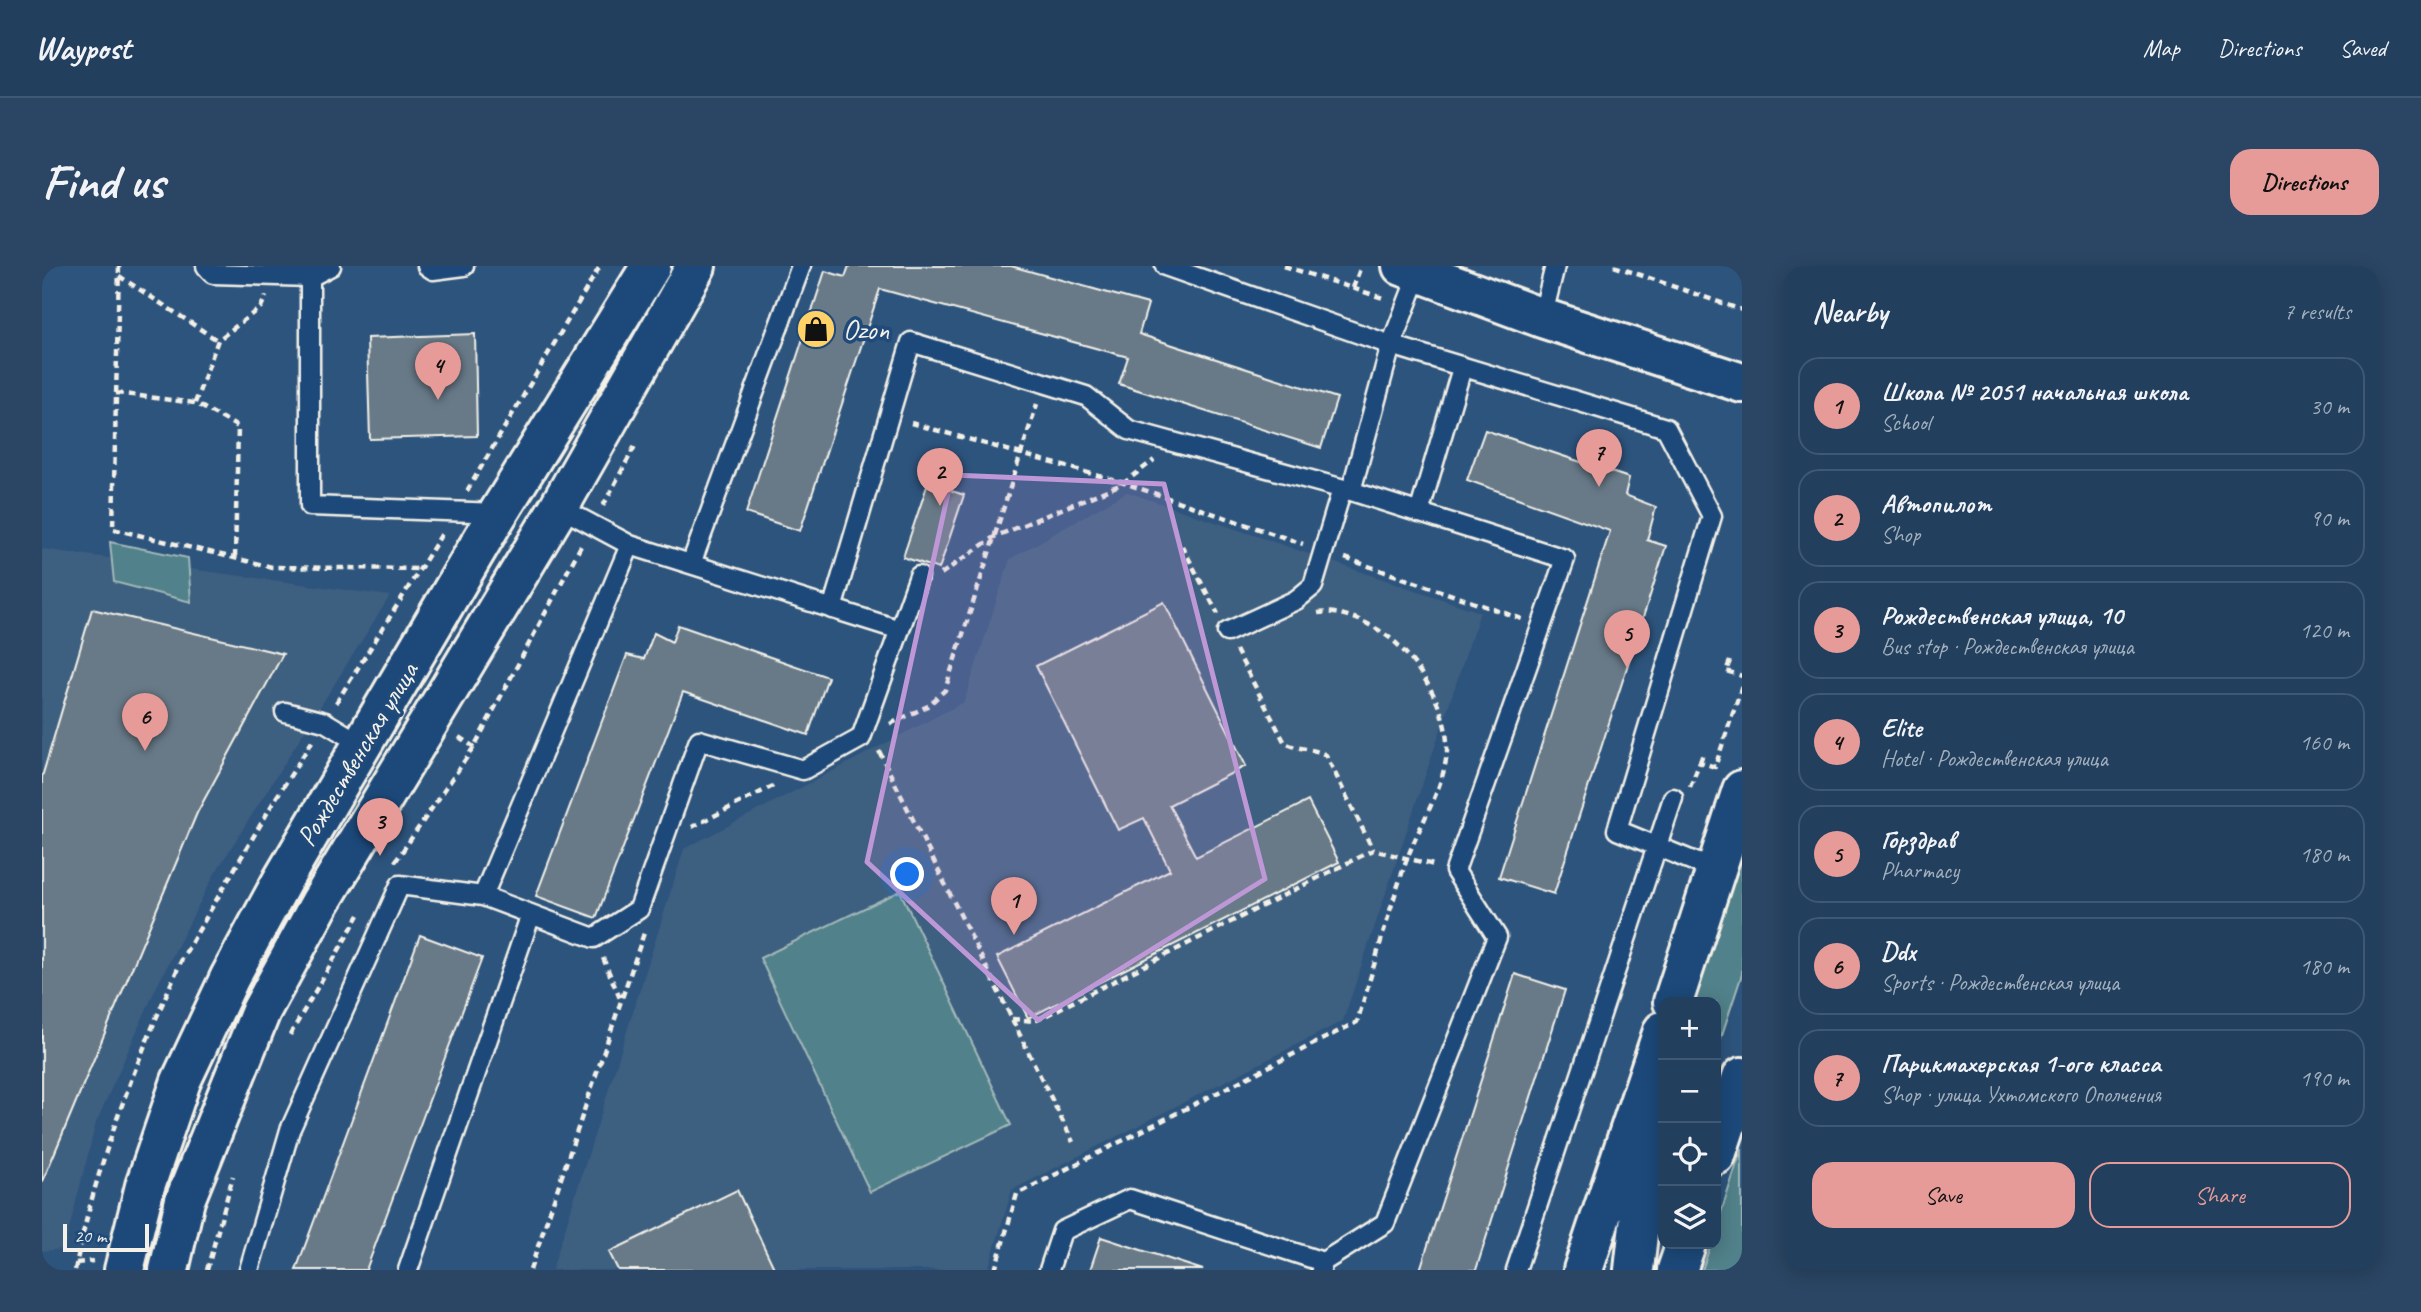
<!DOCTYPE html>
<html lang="en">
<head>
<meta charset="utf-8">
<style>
  body { margin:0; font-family:Caveat,sans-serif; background:#2a4664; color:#f1f3f6 }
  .controls { position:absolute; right:21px; bottom:21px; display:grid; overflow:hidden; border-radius:14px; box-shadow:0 4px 18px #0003 }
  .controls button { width:63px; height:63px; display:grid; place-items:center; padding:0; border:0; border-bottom:2px solid #3f5873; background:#223f5e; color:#f1f3f6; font:35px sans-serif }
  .scale { position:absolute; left:21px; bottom:18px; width:86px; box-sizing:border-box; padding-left:7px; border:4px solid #f4f1e8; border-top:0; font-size:19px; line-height:24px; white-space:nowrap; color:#f4f1e8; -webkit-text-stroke:5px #1f4a7a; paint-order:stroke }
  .you { position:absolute; left:866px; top:609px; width:24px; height:24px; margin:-18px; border:5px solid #fff; border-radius:50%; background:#1a73e8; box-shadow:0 0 0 10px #1a73e833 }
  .badge { display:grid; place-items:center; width:46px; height:46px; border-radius:50%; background:#e69b98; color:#111; font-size:23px; font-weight:700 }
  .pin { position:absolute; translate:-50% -58px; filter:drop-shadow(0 2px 4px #0008) }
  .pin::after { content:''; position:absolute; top:37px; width:24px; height:21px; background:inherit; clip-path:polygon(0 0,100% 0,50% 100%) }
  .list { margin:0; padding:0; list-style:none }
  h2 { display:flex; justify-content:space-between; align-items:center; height:91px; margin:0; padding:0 28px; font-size:30px }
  h2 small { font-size:23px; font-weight:400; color:#a2afbc }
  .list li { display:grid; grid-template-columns:46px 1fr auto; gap:21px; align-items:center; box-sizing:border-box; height:98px; margin:0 14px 14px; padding:0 14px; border:2px solid #3f5873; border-radius:21px }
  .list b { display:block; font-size:26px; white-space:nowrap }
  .list p { margin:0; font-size:23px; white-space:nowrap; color:#a2afbc }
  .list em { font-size:23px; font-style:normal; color:#a2afbc }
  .actions { display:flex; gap:14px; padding:21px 28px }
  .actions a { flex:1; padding:16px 0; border:2px solid #e69b98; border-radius:21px; text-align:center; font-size:24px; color:#e69b98 }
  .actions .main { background:#e69b98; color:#111 }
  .icon { flex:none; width:38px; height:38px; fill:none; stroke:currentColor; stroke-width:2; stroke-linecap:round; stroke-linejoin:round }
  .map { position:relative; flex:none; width:1700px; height:1004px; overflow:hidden; border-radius:21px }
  header { display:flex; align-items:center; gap:42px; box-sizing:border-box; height:98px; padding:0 35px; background:#223f5e; border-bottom:2px solid #3f5873 }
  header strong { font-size:33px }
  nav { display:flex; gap:38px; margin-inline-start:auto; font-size:24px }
  .intro { display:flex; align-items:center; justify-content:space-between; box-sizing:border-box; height:168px; padding:0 42px }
  h1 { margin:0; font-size:49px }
  .button { padding:18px 32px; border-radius:21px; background:#e69b98; color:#111; font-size:24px; font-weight:700 }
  main { display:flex; gap:42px; padding:0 42px }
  aside { flex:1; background:#223f5e; border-radius:21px; box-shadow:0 4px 18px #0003 }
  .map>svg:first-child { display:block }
  .built { fill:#3e5f80 }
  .green { fill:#51818a; stroke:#a2b9b9; stroke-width:2 }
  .building { fill:#677a88; stroke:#f4f1e8; stroke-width:2 }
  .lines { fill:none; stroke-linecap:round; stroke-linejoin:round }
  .service-casing { stroke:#f4f1e8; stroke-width:23 }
  .tertiary-casing { stroke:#f4f1e8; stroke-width:44 }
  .secondary-casing { stroke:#f4f1e8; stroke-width:44 }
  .path { stroke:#f4f1e8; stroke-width:4.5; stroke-dasharray:7 5; stroke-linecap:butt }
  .service { stroke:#1f4a7a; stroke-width:18 }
  .tertiary { stroke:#1f4a7a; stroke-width:38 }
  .secondary { stroke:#1f4a7a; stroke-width:38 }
  .marked { fill:#be98d6; fill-opacity:0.2; stroke:#be98d6; stroke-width:5; stroke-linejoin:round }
  .labels { text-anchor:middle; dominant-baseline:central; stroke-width:7; stroke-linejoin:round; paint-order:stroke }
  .poi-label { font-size:28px; fill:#f4f1e8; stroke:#1f4a7a; text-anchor:start }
  .street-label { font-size:28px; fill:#f4f1e8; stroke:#1f4a7a }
</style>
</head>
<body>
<header>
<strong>Waypost</strong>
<nav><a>Map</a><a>Directions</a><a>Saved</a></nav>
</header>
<div class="intro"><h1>Find us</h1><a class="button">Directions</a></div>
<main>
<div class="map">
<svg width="1700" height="1004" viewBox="0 0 1700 1004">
  <rect width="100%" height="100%" fill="#2d547d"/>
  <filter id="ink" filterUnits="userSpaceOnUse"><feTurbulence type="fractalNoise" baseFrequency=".0143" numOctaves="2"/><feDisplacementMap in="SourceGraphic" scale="14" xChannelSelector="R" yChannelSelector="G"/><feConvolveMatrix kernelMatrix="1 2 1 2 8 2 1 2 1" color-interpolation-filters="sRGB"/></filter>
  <g filter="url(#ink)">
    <!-- built -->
    <path class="built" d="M1085,226l353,120 -137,409 -331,169 -24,80h-436l132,-421 280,-147 46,-143z
      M0,283l348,47 -176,279 -58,113 -60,135 -32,126 -22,2z"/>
    <!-- green -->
    <path class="green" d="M68,276l78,16 3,44 -77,-20z
      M1700,557v151l-26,79v-51h-34z
      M858,625l111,234 -141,67 -110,-234z
      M1700,882v122h-40l9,-26h5v-16z"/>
    <!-- building -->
    <path class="building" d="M807,0h162l137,38 -9,30 198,64 -16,50 -202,-64 9,-27 -248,-68 -80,242 -54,-18 79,-242 20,6z
      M433,68l2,102 -107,3 -3,-101z
      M1443,164l144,48 -4,17 31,12 -9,33 19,6 -112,348 -55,-17 111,-346 -143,-51z
      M886,217l36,12 -25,74 -36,-12z
      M1122,336l82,164 -77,39 27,52 112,-56 31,61 -311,156 -31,-61 173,-87 -26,-52 -26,12 -82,-164z
      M50,343l191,45 -86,159 -155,370v-406z
      M636,359l150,52 -20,58 -125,-43 -87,226 -60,-22 91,-241 17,4 10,-26 18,9z
      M378,669l62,23 -23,62 -93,250h-70z
      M1473,708l50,16 -89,280h-56z
      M695,924l38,80h-157l-9,-18z
      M1059,971l102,33h-113z"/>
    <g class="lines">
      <!-- service casing -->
      <g class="service-casing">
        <path id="service" d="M164,0l7,8 97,3v229l189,7
          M385,0l6,4 31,-4
          M1377,6l-28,73 275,83 46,88 -95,314 98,40
          M268,11l21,-11
          M1500,52l13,-52
          M517,241l71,38 -147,351 111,42 45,-29 60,-169 104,30 58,-32 58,-162
          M1377,247l43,-145
          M588,279l270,85
          M649,298l110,-298
          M790,343l79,-267 175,54 43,34 222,61 40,-146 -226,-79
          M1185,366l69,-32 17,-14 29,-97
          M243,446l40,10 38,23
          M207,1004l41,-140 110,-245 83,11
          M366,1004l123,-356
          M1007,1004l13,-39 68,-32 193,63
          M1279,1004l2,-8 62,-39 112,-286 -42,-66 110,-312 -214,-68
          M1474,1004l157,-472"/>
      </g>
      <!-- tertiary casing -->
      <g class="tertiary-casing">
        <path id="tertiary" d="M1360,0l140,52 200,65
          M1631,736l69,-212
          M82,1004l21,-84 36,-105 49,-104 52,-96 209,-356 160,-259
          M127,1004l16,-70 76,-189 59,-108 239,-396 137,-241
          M1541,1004l80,-239
          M1592,1004l17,-153"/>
      </g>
      <!-- secondary casing -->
      <g class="secondary-casing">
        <path id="secondary" d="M1674,889l26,-78
          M1635,1004l9,-26"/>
      </g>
      <!-- path -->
      <path class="path" d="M77,0l-6,263 159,38 147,2
        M1242,0l102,33
        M1572,0l128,44
        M77,10l98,64
        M1311,22l8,-22
        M74,127l79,10
        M869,157l213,60 179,61
        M425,225l133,-225
        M561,240l32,-60
        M1140,280l36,68
        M193,292l3,-131 -43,-24 23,-63 43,-33 5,-11
        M1303,292l177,61
        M899,308l53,-37 130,-54 30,-23
        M1194,384l49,93c14,7 27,5 41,12l47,95
        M1688,395l-4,10 16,5
        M294,437l107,-171
        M848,458l38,-18 17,-16 92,-286
        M417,471l15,10
        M837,485l194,391
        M1658,496l4,-11
        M1648,521l10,-25 15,5 27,-81
        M650,561l83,-42
        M353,596l79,-115 108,-203
        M561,692l18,43
        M970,753l23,2 338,-171 61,15
        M248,769l69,-120
        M34,997l17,-2
        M33,1004c22,-110 62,-211 108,-313l93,-159 37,-58
        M165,1004l26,-94
        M488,1004l114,-337
        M953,1004l22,-76 340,-172c17,-54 31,-110 50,-163 12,-33 33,-64 39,-99 7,-40 -20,-86 -47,-114 -18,-18 -54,-37 -81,-33"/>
      <!-- service -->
      <use href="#service" class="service"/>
      <!-- tertiary -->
      <use href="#tertiary" class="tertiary"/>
      <!-- secondary -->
      <use href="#secondary" class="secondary"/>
    </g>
  </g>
  <!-- marked area -->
  <path class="marked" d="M910,209l212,9 101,395 -227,141 -171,-158z"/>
  <!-- icons -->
  <defs>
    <g id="shop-disc" transform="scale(2.0125)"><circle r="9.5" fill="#ffd166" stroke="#1f4a7a"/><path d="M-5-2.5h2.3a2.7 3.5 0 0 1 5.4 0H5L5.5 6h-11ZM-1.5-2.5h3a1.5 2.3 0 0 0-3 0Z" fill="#111"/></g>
  </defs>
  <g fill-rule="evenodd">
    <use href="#shop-disc" x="774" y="63"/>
  </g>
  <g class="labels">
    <!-- poi labels -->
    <g class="poi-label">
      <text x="801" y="63">Ozon</text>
    </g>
    <!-- street labels -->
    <g class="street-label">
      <text transform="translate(315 488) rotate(-59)">Рождественская улица</text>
    </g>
  </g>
</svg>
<div class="controls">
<button>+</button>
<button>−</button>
<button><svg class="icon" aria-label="locate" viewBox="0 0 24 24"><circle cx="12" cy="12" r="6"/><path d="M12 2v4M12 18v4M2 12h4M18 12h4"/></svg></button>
<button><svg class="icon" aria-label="layers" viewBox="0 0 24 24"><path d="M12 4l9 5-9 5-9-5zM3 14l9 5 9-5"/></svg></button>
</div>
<div class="scale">20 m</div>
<div class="you"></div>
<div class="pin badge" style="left:972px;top:669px">1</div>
<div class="pin badge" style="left:898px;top:240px">2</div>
<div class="pin badge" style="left:338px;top:590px">3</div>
<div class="pin badge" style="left:396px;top:134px">4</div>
<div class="pin badge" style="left:1585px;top:402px">5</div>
<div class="pin badge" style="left:103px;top:485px">6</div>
<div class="pin badge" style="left:1557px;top:221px">7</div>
</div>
<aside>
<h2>Nearby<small>7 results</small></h2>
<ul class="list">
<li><span class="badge">1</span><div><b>Школа № 2051 начальная школа</b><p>School</p></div><em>30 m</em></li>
<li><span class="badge">2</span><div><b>Автопилот</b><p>Shop</p></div><em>90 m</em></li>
<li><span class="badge">3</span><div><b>Рождественская улица, 10</b><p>Bus stop · Рождественская улица</p></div><em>120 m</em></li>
<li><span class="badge">4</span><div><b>Elite</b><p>Hotel · Рождественская улица</p></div><em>160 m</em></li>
<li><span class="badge">5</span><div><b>Горздрав</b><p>Pharmacy</p></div><em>180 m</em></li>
<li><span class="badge">6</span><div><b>Ddx</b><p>Sports · Рождественская улица</p></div><em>180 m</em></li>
<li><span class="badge">7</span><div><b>Парикмахерская 1-ого класса</b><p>Shop · улица Ухтомского Ополчения</p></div><em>190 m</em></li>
</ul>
<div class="actions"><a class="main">Save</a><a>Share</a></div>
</aside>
</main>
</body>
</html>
